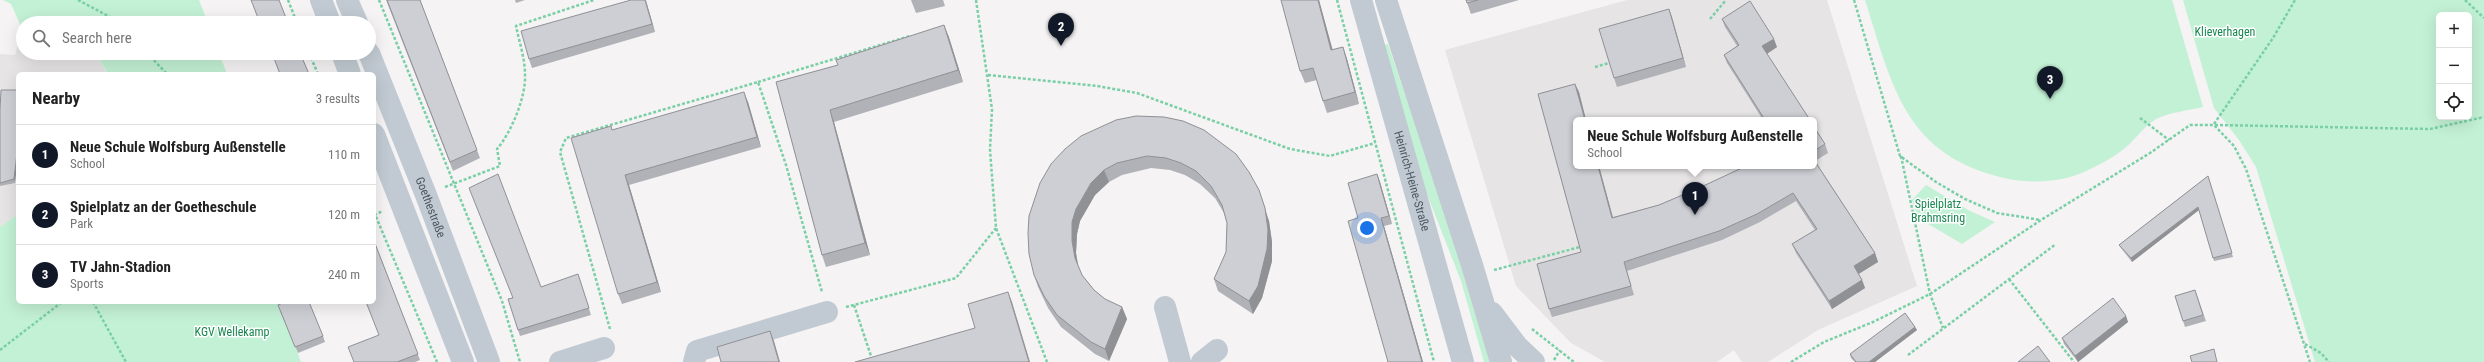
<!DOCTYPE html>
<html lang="en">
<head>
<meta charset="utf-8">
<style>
  body { margin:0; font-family:"Roboto Condensed",sans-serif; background:#f6f6f6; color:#222 }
  .controls { position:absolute; right:12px; top:12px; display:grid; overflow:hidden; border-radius:6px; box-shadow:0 4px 16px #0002 }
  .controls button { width:36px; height:36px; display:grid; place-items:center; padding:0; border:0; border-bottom:1px solid #e0e0e0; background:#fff; color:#222; font:20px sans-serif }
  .you { position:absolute; left:1367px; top:228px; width:14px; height:14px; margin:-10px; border:3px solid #fff; border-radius:50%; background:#1a73e8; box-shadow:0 0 0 6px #1a73e833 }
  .badge { display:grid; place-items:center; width:26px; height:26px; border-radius:50%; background:#111827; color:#fff; font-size:13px; font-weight:700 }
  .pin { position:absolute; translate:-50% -33px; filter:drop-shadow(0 1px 2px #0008) }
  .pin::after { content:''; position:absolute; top:21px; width:14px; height:12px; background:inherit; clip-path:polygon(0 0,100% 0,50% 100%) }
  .popup { position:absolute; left:1573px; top:117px; width:244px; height:52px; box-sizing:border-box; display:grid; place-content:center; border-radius:6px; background:#fff; filter:drop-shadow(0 1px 3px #0005); font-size:13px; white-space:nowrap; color:#767676 }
  .popup b { font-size:15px; color:#222 }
  .popup::after { content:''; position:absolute; left:50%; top:100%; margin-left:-8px; border:8px solid transparent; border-top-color:#fff }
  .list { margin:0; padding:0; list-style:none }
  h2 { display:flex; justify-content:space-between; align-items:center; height:52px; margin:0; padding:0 16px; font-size:17px }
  h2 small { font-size:13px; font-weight:400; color:#767676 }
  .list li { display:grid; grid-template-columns:26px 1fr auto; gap:12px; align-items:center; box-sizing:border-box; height:60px; padding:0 16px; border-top:1px solid #e0e0e0 }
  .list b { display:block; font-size:15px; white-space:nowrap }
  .list p { margin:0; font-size:13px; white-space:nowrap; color:#767676 }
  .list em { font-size:13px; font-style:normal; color:#767676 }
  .icon { flex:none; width:22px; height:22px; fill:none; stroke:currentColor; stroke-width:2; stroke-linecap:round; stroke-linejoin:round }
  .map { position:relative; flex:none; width:2484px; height:362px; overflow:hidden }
  .search { position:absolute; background:#fff; box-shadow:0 4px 16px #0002; left:16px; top:16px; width:360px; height:44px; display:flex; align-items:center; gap:10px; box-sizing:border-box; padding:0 14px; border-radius:22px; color:#767676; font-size:15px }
  .panel { position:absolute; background:#fff; box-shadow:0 4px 16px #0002; left:16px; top:72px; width:360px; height:232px; border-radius:6px }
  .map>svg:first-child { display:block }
  .education { fill:#e6e4e5; fill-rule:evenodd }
  .green { fill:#c3f1d5; fill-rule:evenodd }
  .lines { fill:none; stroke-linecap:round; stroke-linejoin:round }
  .path { stroke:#7ad0a6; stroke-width:2.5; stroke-dasharray:3 2; stroke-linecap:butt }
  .minor { stroke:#c1cad2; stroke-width:22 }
  .wall { fill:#b0b2b7 }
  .shaded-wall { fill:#909195 }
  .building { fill:#cdcfd5; stroke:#909195 }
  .labels { text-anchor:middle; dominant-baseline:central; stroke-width:3; stroke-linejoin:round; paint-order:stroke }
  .park-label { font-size:12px; fill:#17864f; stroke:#fff }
  .street-label { font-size:12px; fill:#4a5661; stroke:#fff }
</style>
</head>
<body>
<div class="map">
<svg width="2484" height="362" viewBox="0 0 2484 362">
  <rect width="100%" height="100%" fill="#f5f3f3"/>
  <!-- education -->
  <path class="education" d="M1627,0h200l90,286 -99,44 -50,32h-26l-8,-12 -17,12h-112l-34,-19 -55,-57 -71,-236zM1576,120h238v46h-238z
    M22,31l1,22h56l20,6 8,15h-89v140l-18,13v-173l15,1z"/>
  <!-- green -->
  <path class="green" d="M3,0h196l9,23h-185v8l-12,-27z
    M1865,0h307l31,107c-13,3 -36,6 -47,12 -12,7 -21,21 -31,29 -12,10 -26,17 -39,23 -27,13 -62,13 -90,5 -93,-25 -105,-95 -131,-176z
    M2183,0h301v362h-169l-59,-195 -17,-27 -25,-32zM2439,15h30v102h-30z
    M1388,44l56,165 46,153h-6l-23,-81 -38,-97 -39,-139z
    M79,53h140l8,21h-119l-9,-15z
    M1926,185l44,26 25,11 -33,22 -44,-26 -6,-18z
    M18,214v88h261l22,60h-301v-135z"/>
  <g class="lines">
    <!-- path -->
    <path class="path" d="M78,0l34,18 6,5
      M288,0l9,23
      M379,0l123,301 18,61
      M976,0l16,109 -2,41 6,78 51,134
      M1337,0l97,362
      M1854,0l46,156 36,26 29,17 32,14 44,7
      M2465,0l19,18
      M1710,19l16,-19
      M147,53l20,21
      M309,53l9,21
      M1595,67l14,-4
      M988,75l109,11 40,7 153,56 40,7 45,-13
      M758,82l152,-46
      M2140,118l29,22
      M2214,124l59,-86 22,-38
      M2215,125l215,4 54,-12
      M1901,156l29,138 13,34
      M445,187l55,-21 -3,-17c14,-16 29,-52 28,-74 0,-17 -6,-34 -9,-49l78,-26
      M374,212l63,150
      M374,215l9,-4
      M1494,270l86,-23
      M2009,279l65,83
      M93,302l33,60
      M854,305l19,57
      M846,307l110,-29 40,-50
      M610,329l-50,-177 6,-14 192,-56 28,83 36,127
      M1532,329l42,33
      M2305,344l16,9 8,9
      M0,350l62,-48
      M1908,355l148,-111
      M1554,360l6,-10
      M1791,362l33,-20 49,-20 57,-28 111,-74 109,-67 40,-28h24l20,21 12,23 64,193"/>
    <!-- minor -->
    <g class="minor">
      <path d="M321,0l9,23"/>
      <path d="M347,0l10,23"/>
      <path id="s1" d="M1361,0l102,362"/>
      <path d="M1386,0l86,265 29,97"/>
      <path d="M342,53l8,21"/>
      <path id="s2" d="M369,53l57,142 63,167"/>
      <path d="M374,134l89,228"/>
      <path d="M1165,307l15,55"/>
      <path d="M1492,313l25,33 17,16"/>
      <path d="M560,362l44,-14"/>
      <path d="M694,362l3,-11 130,-39"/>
      <path d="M1202,362l15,-12"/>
    </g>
  </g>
  <!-- wall -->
  <path class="wall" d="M386,0h34l60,158 -27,13z
    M515,0h10l-9,3z
    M631,0h15l9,32 -123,36 -3,-9z
    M911,0h32l2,6 -29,7z
    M1319,0l13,50 11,-3 4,12 12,45 -32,9 -4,-12 -6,-21 -12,3 -5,-12z
    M1466,0h53l-48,14z
    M1669,9l17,58 -69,20 -3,-9z
    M1722,19l55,28 -10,7 43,66h-47l-36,-57 -3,-8 13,-9 -12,-19z
    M944,25l19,57 -129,40 36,133 -44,12 -4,-12 -46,-173 62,-17z
    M1575,84l4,8 7,28h-10v46h23l14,51 46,-12 40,-17 47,-22h68v-39l11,17 3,9 -13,8 60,92 3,9 -20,12 4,6 3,8 -33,21 -36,-56 -4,-9 23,-14 -19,-29 -36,21 -38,18 -95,31 7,24 -82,22 -3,-8 -12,-45 44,-12 -43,-158z
    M748,102l13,45 -132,38 32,107 -39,12 -4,-10 -6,-164z
    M0,110l15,73 -15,3z
    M1136,116l133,105 3,21v19l-10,37 -9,16 -35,-23 -4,-12 12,-27 1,-29 -3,-10 -9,-15 -15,-14 -15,-9 -15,-5 -19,-2 -29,7 -13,7 -14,13 -15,26 -3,13 -1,19 2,13 4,9 12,15 11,9 17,8 5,12 -18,42 -14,-7 -34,-27 -13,-19 -10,-21 -4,-12z
    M1377,174l3,8 12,42 -8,2 39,136h-35l-30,-144z
    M2208,176l25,81 -19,4 -15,-51 -67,52 -11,-14 -2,-3z
    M374,241l46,119 -5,2h-61l25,-26z
    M580,280l11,35 -71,21 -12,-37 33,-12z
    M2195,290l11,31 -21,6 -10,-31z
    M280,311l43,25 2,6 -27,11z
    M2126,316l2,6 -50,40 -14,-18 -2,-6z
    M1915,327l2,3 -42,32h-20l-4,-4 -1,-4z"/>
  <!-- shaded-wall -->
  <path class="shaded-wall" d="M645,0l2,5 8,27 -3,-8z
    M1318,0h1l17,62 -5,-12z
    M1669,9l3,8 14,50 -3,-9z
    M944,25l5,12 14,45 -5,-12z
    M1774,39l3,8 -12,8 -3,-9z
    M1343,47l4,12 12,45 -4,-12z
    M1575,84l4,8 7,28h-1z
    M744,92l4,10 13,45 -4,-10z
    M830,110l4,12 36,133 -5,-12z
    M18,145v13l-3,25 -1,-4z
    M1598,166h1l16,60 -3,-8z
    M1104,170l5,12 -14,13 -15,26 -3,13 -1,19 3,17 -4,-12 -3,-17v-19l4,-13 15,-26z
    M1377,174l3,8 12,42 -3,-8z
    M625,175l4,10 32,107 -4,-10z
    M1259,190l10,31 3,21v19l-10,37 -9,16 -4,-13z
    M2198,207l1,3 -67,52 -1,-4z
    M1381,218l3,8 39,136h-1z
    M1875,253l3,9 -21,13 -3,-9z
    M1862,280l3,8 -33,21 -3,-8z
    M1008,292l4,10 18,60h-1z
    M1122,307l5,12 -18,42 -4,-12z
    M2126,316l2,6 -50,40 -3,-6z
    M1915,327l2,3 -42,32h-6z
    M770,331l4,10 6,21h-1z"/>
  <!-- building -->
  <path class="building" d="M251,0h28l9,23h-28z
    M387,0h33l57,150 -27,12z
    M631,0h14l7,24 -123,35 -8,-28z
    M1281,0h37l13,50 12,-3 12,45 -32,9 -10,-33 -13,3z
    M1466,0h12l-11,3z
    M1750,1l24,38 -12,7 48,74h-45l-41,-65 15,-10 -17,-26z
    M1669,9l14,49 -69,20 -15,-49z
    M944,25l14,45 -128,40 35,133 -43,12 -46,-173 62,-17 -2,-5z
    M272,53h28l9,21h-29z
    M1575,84l10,36h-9v46h22l14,52 47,-13 40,-17 47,-22h68v-6l61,93 -21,13 8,14 -33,21 -37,-57 25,-15 -24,-36 -36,21 -38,17 -95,31 7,24 -82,23 -12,-45 44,-12 -43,-158z
    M1,90h17v55l-4,34 -14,4v-73z
    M744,92l13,45 -132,38 32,107 -39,12 -47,-156 40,-12 1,4z
    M1136,116l28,1 19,4 21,9 32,24 13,18 10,18 6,18 3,22 -1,19 -9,37 -9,15 -35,-22 12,-27 1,-29 -5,-18 -11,-19 -15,-15 -15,-8 -15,-5 -19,-2 -30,7 -13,7 -13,13 -15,26 -4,13v19l3,17 7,17 12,15 11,9 17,8 -17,42 -14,-7 -34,-27 -13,-19 -10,-21 -5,-21 -1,-21 1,-17 11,-33 11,-19 14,-15 16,-13 35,-16z
    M1814,127l11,17 -11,7z
    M498,174l43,113 37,-13 11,34 -71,22 -10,-31 5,-1 -44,-110z
    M1377,174l12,42 -8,2 41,144h-34l-40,-141 10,-3 -10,-35z
    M2208,176l24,77 -19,5 -15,-51 -67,51 -12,-13z
    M374,241l44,113 -21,8h-43l-6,-15 31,-12 -13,-33h8z
    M2195,290l8,25 -20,6 -8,-25z
    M1008,292l21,70h-174l120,-34 -7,-24z
    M2113,298l13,18 -51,40 -13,-18z
    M285,302h24l14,34 -28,11 -17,-42z
    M1905,313l10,14 -46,35h-13l-6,-8z
    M770,331l9,31h-58l-4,-15z
    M2038,346l12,16h-32z
    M2214,349l3,13h-25l-2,-6z"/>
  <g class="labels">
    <!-- park labels -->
    <g class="park-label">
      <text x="2225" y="32">Klieverhagen</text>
      <text x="1938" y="204">Spielplatz<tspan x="1938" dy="14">Brahmsring</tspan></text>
      <text x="232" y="332">KGV Wellekamp</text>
    </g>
    <!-- street labels -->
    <g class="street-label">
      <text stroke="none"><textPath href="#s1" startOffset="188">Heinrich-Heine-Straße</textPath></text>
      <text stroke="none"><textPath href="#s2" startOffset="166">Goethestraße</textPath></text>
    </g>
  </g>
</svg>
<div class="controls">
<button>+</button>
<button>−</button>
<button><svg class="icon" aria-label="locate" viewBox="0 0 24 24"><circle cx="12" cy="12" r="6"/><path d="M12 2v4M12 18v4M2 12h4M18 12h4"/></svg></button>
</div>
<div class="you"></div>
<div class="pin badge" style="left:1695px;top:215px">1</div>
<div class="popup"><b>Neue Schule Wolfsburg Außenstelle</b>School</div>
<div class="pin badge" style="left:1061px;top:46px">2</div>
<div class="pin badge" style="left:2050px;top:99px">3</div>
<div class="search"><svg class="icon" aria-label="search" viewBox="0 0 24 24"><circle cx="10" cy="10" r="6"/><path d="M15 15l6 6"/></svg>Search here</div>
<section class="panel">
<h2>Nearby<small>3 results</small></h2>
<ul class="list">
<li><span class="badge">1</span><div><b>Neue Schule Wolfsburg Außenstelle</b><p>School</p></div><em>110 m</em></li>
<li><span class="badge">2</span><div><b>Spielplatz an der Goetheschule</b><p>Park</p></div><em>120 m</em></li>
<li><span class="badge">3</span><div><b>TV Jahn-Stadion</b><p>Sports</p></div><em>240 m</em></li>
</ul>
</section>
</div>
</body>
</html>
